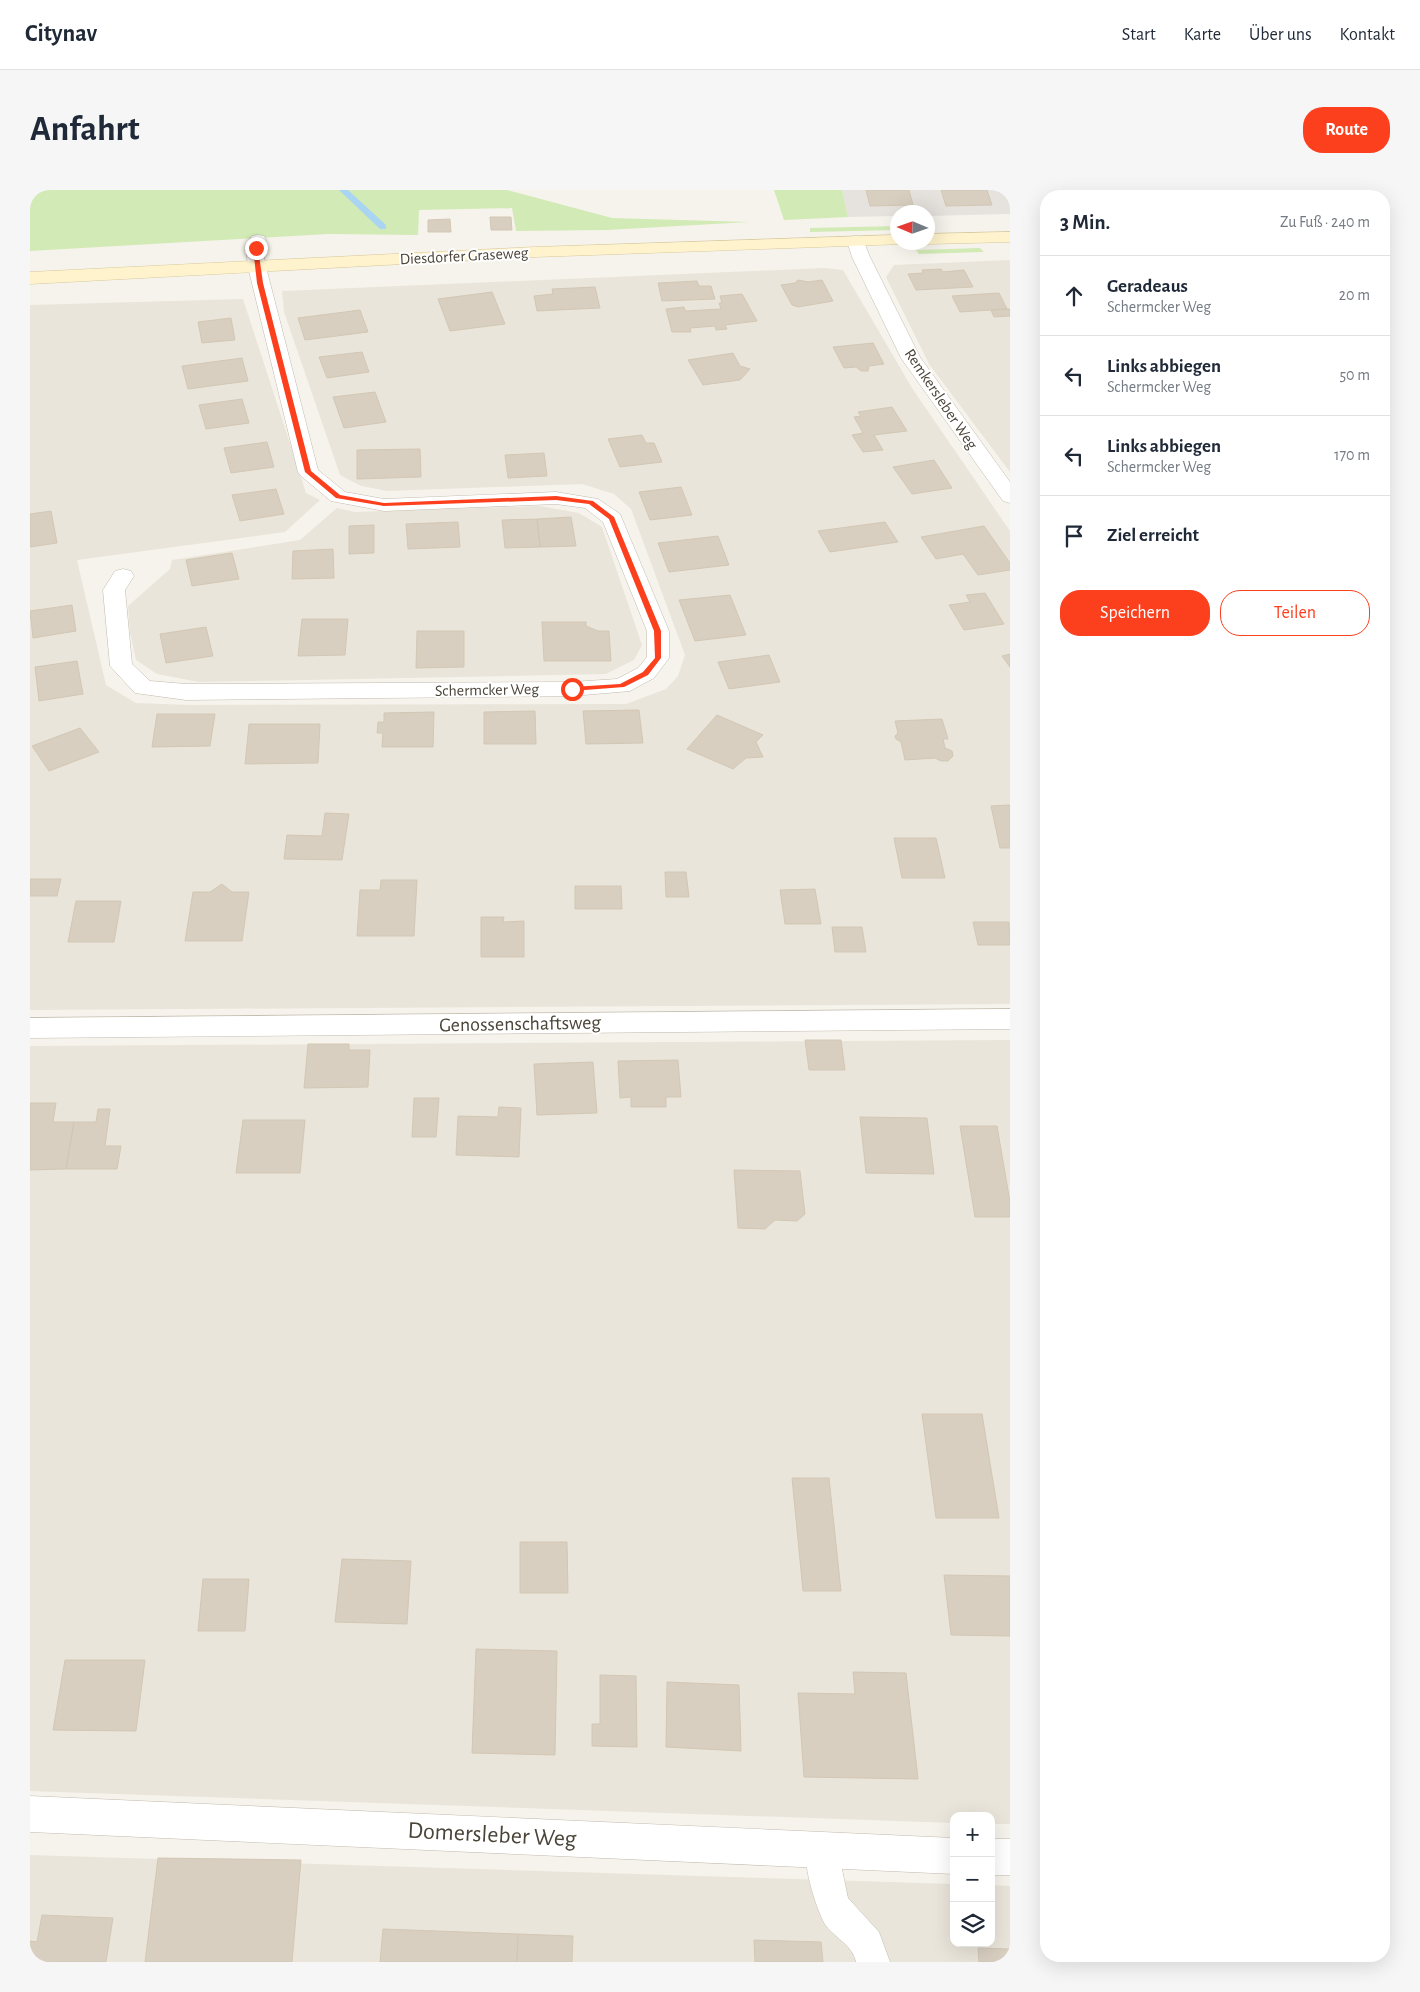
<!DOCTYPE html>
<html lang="de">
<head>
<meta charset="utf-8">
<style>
  body { margin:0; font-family:"Alegreya Sans",sans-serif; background:#f6f6f7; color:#1f2937 }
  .controls { position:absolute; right:15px; bottom:15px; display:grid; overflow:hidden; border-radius:10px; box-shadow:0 5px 20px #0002 }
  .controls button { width:45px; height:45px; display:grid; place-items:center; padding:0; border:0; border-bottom:1px solid #e0e1e3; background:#fff; color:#1f2937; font:25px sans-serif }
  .compass { position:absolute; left:860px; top:15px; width:45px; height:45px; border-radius:50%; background:#fff; box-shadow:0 5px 20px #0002; rotate:272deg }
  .stop { position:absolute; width:15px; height:15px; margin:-11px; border:4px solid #fc3f1d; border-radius:50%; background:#fff }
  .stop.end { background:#fc3f1d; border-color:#fff; box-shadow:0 1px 5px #0008 }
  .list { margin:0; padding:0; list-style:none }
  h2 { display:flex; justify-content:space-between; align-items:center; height:65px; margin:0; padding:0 20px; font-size:21px }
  h2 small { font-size:16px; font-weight:400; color:#747a83 }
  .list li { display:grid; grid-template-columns:32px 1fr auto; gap:15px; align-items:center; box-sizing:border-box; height:80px; padding:0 20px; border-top:1px solid #e0e1e3 }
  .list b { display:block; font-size:19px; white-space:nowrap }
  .list p { margin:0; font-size:16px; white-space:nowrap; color:#747a83 }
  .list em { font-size:16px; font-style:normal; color:#747a83 }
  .actions { display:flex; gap:10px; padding:15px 20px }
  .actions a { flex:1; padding:11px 0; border:1px solid #fc3f1d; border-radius:20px; text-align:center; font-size:18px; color:#fc3f1d }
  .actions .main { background:#fc3f1d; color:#fff }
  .icon { flex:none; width:28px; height:28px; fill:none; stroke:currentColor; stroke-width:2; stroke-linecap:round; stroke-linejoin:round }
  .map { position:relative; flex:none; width:980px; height:1772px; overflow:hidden; border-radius:20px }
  header { display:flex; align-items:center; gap:30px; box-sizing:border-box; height:70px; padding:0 25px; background:#fff; border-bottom:1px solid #e0e1e3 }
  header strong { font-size:24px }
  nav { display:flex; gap:28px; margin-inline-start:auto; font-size:18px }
  .intro { display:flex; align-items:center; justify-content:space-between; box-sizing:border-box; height:120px; padding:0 30px }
  h1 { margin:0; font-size:35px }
  .button { padding:12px 22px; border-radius:20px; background:#fc3f1d; color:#fff; font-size:18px; font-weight:700 }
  main { display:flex; gap:30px; padding:0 30px }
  aside { flex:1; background:#fff; border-radius:20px; box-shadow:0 5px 20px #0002 }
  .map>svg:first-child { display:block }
  .residential { fill:#eae5da }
  .industrial { fill:#e6e2dd }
  .green { fill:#d2eab5 }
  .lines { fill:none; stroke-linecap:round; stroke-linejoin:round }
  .stream { fill:#a9d4f2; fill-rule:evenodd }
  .building { fill:#d8cfc1; stroke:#d3c7b4 }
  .lane-casing { stroke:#c2bbae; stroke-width:1 }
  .street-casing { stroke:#c2bbae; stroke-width:1 }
  .secondary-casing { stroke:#d6c79b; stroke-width:1 }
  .lane { fill:#fff; fill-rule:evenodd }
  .street { fill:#fff; fill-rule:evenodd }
  .secondary { fill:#fff3cd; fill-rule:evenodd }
  .route { fill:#fc3f1d }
  .labels { text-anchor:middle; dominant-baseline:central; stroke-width:4; stroke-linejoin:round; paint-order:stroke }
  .far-street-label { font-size:16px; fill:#4b4439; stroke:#fff }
  .street-label { font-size:20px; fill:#4b4439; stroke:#fff }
  .near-street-label { font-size:24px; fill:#4b4439; stroke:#fff }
</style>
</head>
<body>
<header>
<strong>Citynav</strong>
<nav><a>Start</a><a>Karte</a><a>Über uns</a><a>Kontakt</a></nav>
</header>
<div class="intro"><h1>Anfahrt</h1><a class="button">Route</a></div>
<main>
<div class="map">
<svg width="980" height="1772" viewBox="0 0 980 1772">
  <rect width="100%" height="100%" fill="#f6f3ec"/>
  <!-- residential -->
  <path class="residential" d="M980,70v212l-81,-108 -43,-87 8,-12z
    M795,78l18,2 69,118 98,143v473l-980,6v-705l213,-6 63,194 14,7 -35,32 -208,28 29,125 30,18 54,2 436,-1 40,-15 12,-13 7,-21 -54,-146 -17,-15 -32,-10 -195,7 -26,-5 -21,-11 -56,-163 -2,-21z
    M510,316l39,7 23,14 40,118 -8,15 -28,14 -407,8 -42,-8 -21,-14 -6,-28 -2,-26 42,-37 2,-9 128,-20 37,-32 18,4z
    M980,850v784h-19v-8h-37v7l-924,-32v-745z
    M0,1665l924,29v59h37v-58l19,1v76h-980z"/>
  <!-- industrial -->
  <path class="industrial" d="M812,0h168v24l-82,2v-4h-30l-1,4 -49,1z"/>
  <!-- green -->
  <path class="green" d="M0,0h477l105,28 137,4 -142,8 -91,1 -4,-23 -93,2 -1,25 -90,-1 -298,17z
    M744,0h68l6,27 -64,3z
    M868,36l-1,4 -87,2v-4z
    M950,58l4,4 -65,2 -3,-4z"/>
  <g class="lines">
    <!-- stream -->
    <path class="stream" d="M309,0h9l38,35v4h-6z"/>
  </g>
  <!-- building -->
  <path class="building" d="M836,0h43l4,15 -43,1z
    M911,0h46l5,15 -46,1z
    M460,27h21l1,13h-21z
    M420,29l1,13h-23v-12z
    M911,79l2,3 21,-2 9,17 -57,3 -8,-16 15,-1 -1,-3z
    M768,90l10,2 14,-2 11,21 -35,6 -6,-2 -11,-20 14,-2z
    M667,91l2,5h12l4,13 -53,2 -4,-18z
    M565,97l5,21 -63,3 -3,-15 19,-2 -1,-5z
    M462,102l13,32 -55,7 -12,-32z
    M969,103l8,16 -47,3 -8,-16z
    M712,104l15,27 -32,4 2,4 -11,1 -1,-4 -25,2 1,4h-19l-6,-23 18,-2 1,4 36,-2 -2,-6h3l-2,-7z
    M977,119h3v7l-16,1 -3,-7z
    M330,120l8,22 -63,8 -7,-22z
    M201,128l4,22 -33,3 -4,-21z
    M843,153l11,21 -15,2 -1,5h-7l-5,-4 -12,1 -11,-21z
    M332,162l7,20 -42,6 -8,-21z
    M703,163l7,13 10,3 -10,11 -37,5 -15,-25z
    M212,168l6,23 -60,8 -6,-23z
    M345,202l11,30 -42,6 -11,-31z
    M212,209l7,24 -43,6 -7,-24z
    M862,217l15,24 -33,4 9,15 -20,2 -11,-17 11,-2 -9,-16 7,-1 -3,-4z
    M612,245l4,8h8l8,19 -42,5 -12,-28z
    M237,252l7,25 -43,6 -7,-25z
    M390,259l1,28 -64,2v-29z
    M514,263l3,23 -39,2 -3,-23z
    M904,270l18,28 -40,6 -19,-27z
    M651,297l11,28 -42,5 -11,-28z
    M246,299l8,25 -44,7 -8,-26z
    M21,321l6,32 -27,4v-33z
    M541,327l5,29 -36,1 -3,-28z
    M507,329l3,28 -35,1 -3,-28z
    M428,332l2,25 -52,2 -2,-25z
    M855,332l13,20 -68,10 -12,-21z
    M344,335v28l-25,1v-28z
    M954,336l26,37v7l-32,5 -15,-21 -27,5 -15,-22z
    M688,346l11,29 -60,7 -11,-29z
    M303,359l1,29 -42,1 1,-28z
    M202,363l7,26 -47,7 -6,-26z
    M955,403l19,31 -40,6 -15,-25 21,-3 -4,-7z
    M700,405l16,40 -51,6 -16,-41z
    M42,415l4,26 -43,7 -3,-27z
    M272,429h46l-3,36 -47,1z
    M512,432h44v4l12,5h11l2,30h-67z
    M176,437l7,29 -47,7 -6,-29z
    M387,441h47v36l-48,1z
    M980,464v13l-8,-11z
    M739,465l11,27 -51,7 -11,-27z
    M47,471l6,33 -44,7 -4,-34z
    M609,520l4,33 -57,1 -3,-33z
    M505,521l1,33h-52v-32z
    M404,522l-1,35h-51l1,-14h-6l1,-11h6v-9z
    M127,524h58l-5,32 -58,1z
    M687,525l46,20 -7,7 7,15 -17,1 -13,11 -46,-20z
    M912,529l6,20h-5l2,9 7,3 1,5 -5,5h-7l-6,-3 -30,2 -4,-18 -5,-3 -1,-3 3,-3 -3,-12z
    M219,534h71l-2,39 -73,1z
    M50,538l19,24 -50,19 -17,-25z
    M980,615v43h-10l-9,-42z
    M295,623l24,1 -7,46 -58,-1 3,-24 35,1z
    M864,648h42l9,40h-43z
    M635,682h21l3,25h-23z
    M0,689h31l-4,17h-27z
    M351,690h36l-3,56h-57l3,-46h20z
    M192,694l10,8h17l-7,49h-57l8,-49h17z
    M545,696h46l1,23h-47z
    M785,699l6,35h-36l-5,-34z
    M46,711h45l-7,41h-46z
    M451,727h23l-1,5 21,-1v36h-43z
    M943,732h36l1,23h-32z
    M802,737h30l4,25h-31z
    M775,850h36l4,30h-36z
    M319,854v6h21l-2,37 -64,1 4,-44z
    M648,870l3,37h-15v10h-35v-10l-11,1 -2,-37z
    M563,872l4,51 -60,2 -3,-51z
    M384,908h25l-3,39h-24z
    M0,913h26l-3,19h21l-8,47 -36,1z
    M469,917l22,1 -2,49 -63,-2 2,-39 40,1z
    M68,919h12l-5,37h16l-4,23h-51l8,-47h22z
    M830,927l67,1 7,56 -68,-1z
    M213,930h62l-5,53h-64z
    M930,936h37l13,76v15h-35z
    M704,980l66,1 5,43 -8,7 -22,-1 -10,9 -27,-1z
    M892,1224h60l17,104h-63z
    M762,1288h37l12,113h-38z
    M490,1352h47l1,51h-48z
    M312,1369l69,2 -4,63 -72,-2z
    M914,1385l66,1v60l-59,-1z
    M173,1389h46l-4,52h-47z
    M446,1459l81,2 -2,104 -83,-2z
    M35,1470h80l-9,71 -83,-1z
    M823,1482l53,1 12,106 -114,-2 -6,-84 57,1z
    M570,1485l36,1 1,71 -45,-1v-22h8z
    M637,1492l72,3 2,66 -75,-4z
    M128,1668l143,2 -9,102h-147z
    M12,1725l71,3 -7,44h-76v-21l7,1z
    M353,1739l135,5 -1,28h-137z
    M488,1744l55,2 -1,26h-55z
    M724,1750l67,2 2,20h-68z
    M948,1758l32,1v13h-31z"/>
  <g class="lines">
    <!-- lane casing -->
    <g class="lane-casing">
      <path id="lane" d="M228,45l6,1 2,4 -3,8 2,19 -2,4h-12c-6,-10 -5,-25 1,-35z
        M792,1644l12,4 4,12 10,48 31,34 11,30h-34c-3,-16 -19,-23 -29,-35 -10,-13 -24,-62 -21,-78 1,-3 3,-7 4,-11z"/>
    </g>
    <!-- street casing -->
    <g class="street-casing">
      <path id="street" d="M826,46l6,1 8,20 50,100 90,125v21l-7,-2 -102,-143 -49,-101 -5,-16 3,-4z
        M227,71l7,2 2,4 52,203 27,22 39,7 172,-7 42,7 22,15 49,117v27l-15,20 -24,13 -58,5 -386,4 -51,-7 -25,-27 -7,-76 12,-19 8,-2 8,2 3,5 -9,14 7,74 18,17 36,3 386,-2 45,-3 21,-11 9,-11v-26l-44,-109 -18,-14 -29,-4 -172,7 -53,-10 -30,-25 -3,-4 -50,-205 2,-4z
        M980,819v20l-980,9v-20z
        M0,1606l924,42v36l-924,-42z
        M961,1649h19v36h-19z"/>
    </g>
    <!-- secondary casing -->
    <g class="secondary-casing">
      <path id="secondary" d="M980,42v10l-82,2 -7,-2h7v-8z
        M868,45v7h7l-1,2 -369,13 -505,27v-12l505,-25z"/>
    </g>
    <!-- lane -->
    <use href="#lane" class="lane"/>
    <!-- street -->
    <use href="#street" class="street"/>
    <!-- secondary -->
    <use href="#secondary" class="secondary"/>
  </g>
  <!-- route -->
  <path class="route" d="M226,57l2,1 5,35 48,188 29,24 44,8 172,-7 37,5 21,16 47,114v27l-13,17 -24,12 -52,4 -4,-2 4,-2 48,-3 23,-12 12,-14 -1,-27 -45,-112 -20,-15 -33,-4 -172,6 -48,-8 -31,-26 -48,-189 -4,-35z"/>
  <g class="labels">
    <!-- far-street labels -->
    <g class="far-street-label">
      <text transform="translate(434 66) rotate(-3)">Diesdorfer Graseweg</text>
      <text transform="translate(911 209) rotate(56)">Remkersleber Weg</text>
      <text transform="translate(457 500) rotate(-1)">Schermcker Weg</text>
    </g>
    <!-- street labels -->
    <g class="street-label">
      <text transform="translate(490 834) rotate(-1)">Genossenschaftsweg</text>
    </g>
    <!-- near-street labels -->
    <g class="near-street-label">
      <text transform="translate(462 1645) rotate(3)">Domersleber Weg</text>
    </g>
  </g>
</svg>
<div class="controls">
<button>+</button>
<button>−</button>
<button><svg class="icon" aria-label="layers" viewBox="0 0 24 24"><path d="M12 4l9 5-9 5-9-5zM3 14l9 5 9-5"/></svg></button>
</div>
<svg class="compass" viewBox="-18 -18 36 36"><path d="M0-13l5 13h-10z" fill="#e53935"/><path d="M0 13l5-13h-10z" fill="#747a83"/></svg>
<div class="stop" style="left:542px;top:499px"></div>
<div class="stop end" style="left:226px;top:58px"></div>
</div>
<aside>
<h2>3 Min.<small>Zu Fuß · 240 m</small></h2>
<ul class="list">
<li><svg class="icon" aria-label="ahead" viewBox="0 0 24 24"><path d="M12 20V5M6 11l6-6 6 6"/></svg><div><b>Geradeaus</b><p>Schermcker Weg</p></div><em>20 m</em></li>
<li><svg class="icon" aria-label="left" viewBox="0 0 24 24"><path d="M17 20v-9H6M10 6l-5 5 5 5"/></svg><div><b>Links abbiegen</b><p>Schermcker Weg</p></div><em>50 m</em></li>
<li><svg class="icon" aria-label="left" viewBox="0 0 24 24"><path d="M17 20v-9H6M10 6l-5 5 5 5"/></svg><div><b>Links abbiegen</b><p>Schermcker Weg</p></div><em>170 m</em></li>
<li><svg class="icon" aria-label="arrive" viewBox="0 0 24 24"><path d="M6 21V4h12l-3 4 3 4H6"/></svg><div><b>Ziel erreicht</b></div></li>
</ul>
<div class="actions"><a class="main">Speichern</a><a>Teilen</a></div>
</aside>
</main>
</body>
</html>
